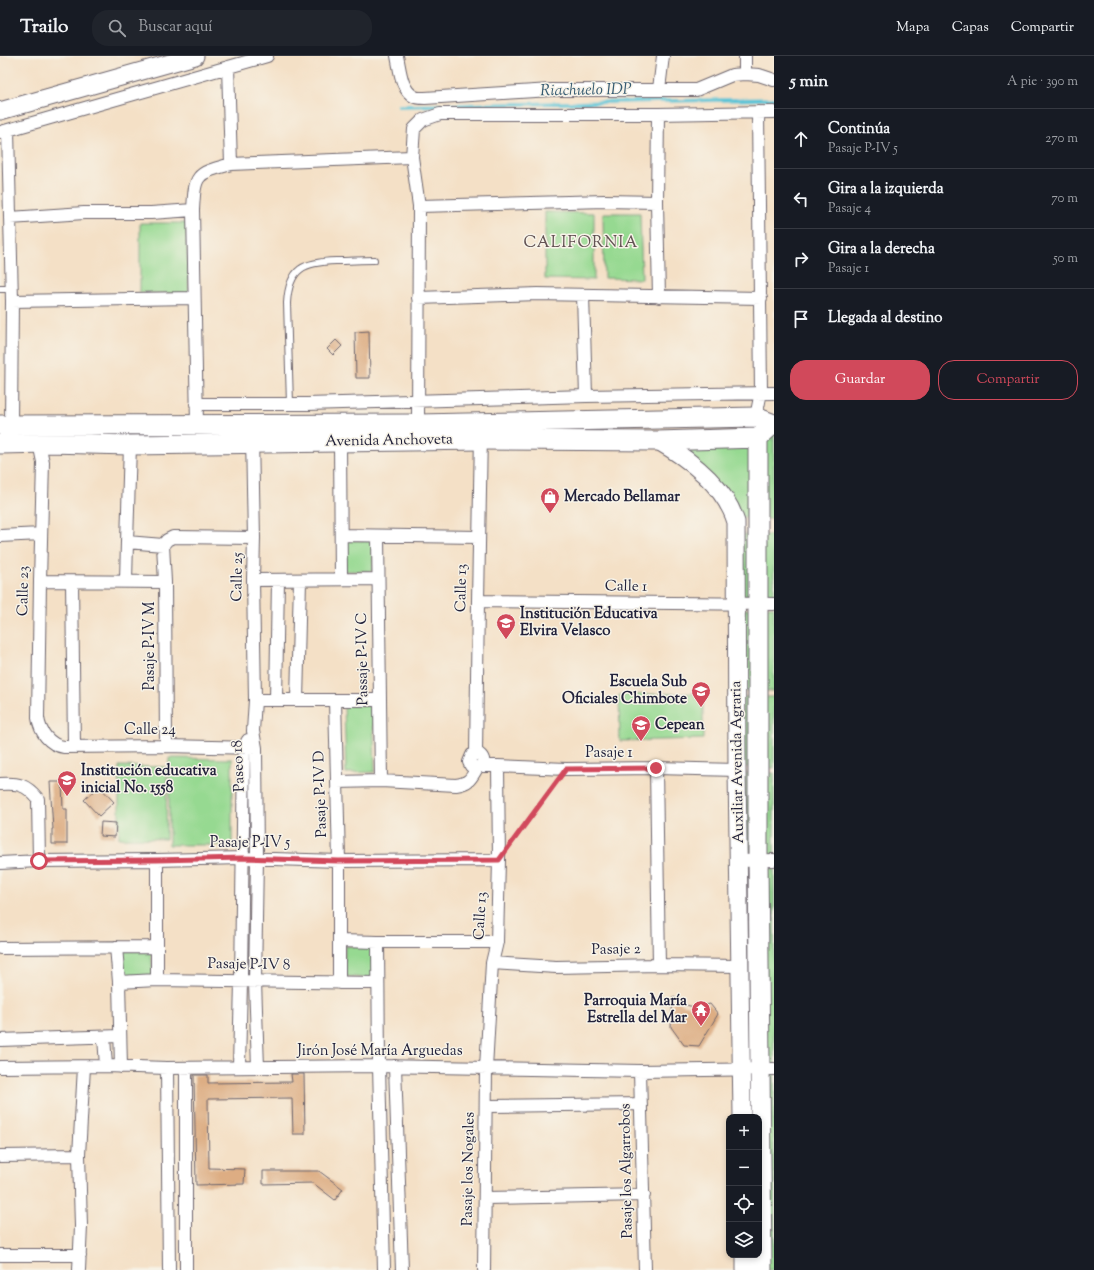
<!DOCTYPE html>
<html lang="es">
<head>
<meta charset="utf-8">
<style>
  body { margin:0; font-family:"Sorts Mill Goudy",serif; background:#20242c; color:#f1f3f6 }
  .controls { position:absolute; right:12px; bottom:12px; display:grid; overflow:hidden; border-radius:8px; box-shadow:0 2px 6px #0003 }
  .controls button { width:36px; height:36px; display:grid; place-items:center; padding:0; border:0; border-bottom:1px solid #363941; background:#171b24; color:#f1f3f6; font:20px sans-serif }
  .stop { position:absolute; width:12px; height:12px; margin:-9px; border:3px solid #d1495b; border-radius:50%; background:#fff }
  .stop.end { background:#d1495b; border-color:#fff; box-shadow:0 1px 4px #0008 }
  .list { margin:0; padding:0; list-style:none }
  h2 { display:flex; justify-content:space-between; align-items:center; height:52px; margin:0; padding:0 16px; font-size:17px }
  h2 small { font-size:13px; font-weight:400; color:#9ea1a6 }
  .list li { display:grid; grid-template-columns:26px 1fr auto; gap:12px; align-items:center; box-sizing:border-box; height:60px; padding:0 16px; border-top:1px solid #363941 }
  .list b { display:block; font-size:15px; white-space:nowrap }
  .list p { margin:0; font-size:13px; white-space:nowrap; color:#9ea1a6 }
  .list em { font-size:13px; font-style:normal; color:#9ea1a6 }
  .actions { display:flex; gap:8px; padding:12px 16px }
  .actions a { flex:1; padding:9px 0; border:1px solid #d1495b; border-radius:16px; text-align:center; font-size:14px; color:#d1495b }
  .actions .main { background:#d1495b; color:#fff }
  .icon { flex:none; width:22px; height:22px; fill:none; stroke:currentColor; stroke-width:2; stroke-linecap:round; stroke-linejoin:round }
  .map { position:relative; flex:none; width:774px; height:1214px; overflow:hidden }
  header { display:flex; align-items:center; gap:24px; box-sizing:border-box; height:56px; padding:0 20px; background:#171b24; border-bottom:1px solid #363941 }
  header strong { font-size:19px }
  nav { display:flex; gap:22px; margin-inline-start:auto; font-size:14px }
  .search { width:280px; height:36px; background:#20242c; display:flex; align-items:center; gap:10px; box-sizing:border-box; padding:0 14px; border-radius:16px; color:#9ea1a6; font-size:15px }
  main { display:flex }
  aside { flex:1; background:#171b24 }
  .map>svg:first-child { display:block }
  .green { fill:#96d991; stroke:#5c7e66 }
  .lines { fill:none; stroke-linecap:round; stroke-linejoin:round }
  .stream { stroke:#5bc4d7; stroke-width:3.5 }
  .building { fill:#ddad83 }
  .lane-casing { stroke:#6c646c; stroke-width:8 }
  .street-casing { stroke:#6c646c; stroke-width:14 }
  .secondary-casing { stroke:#6c646c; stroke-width:19 }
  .primary-casing { stroke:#6c646c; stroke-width:21 }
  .path { stroke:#6c646c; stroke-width:2; stroke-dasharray:1 3; stroke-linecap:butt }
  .lane { stroke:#fff; stroke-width:6 }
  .street { stroke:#fff; stroke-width:12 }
  .secondary { stroke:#fff; stroke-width:17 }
  .primary { stroke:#fff; stroke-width:19 }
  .route { stroke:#d1495b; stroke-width:5 }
  .labels { text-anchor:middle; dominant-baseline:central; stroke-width:3; stroke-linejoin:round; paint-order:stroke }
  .street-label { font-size:15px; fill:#22223b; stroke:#f7f3e8 }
  .poi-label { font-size:15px; font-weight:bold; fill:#22223b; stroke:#f7f3e8; text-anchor:start }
  .water-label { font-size:16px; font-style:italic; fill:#365b72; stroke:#f7f3e8 }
  .neighbourhood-label { font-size:16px; letter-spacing:1px; fill:#635354; stroke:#f7f3e8 }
</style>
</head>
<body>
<header>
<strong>Trailo</strong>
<div class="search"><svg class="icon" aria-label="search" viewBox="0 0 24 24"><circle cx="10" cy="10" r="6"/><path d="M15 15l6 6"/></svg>Buscar aquí</div>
<nav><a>Mapa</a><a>Capas</a><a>Compartir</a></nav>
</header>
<main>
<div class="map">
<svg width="774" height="1214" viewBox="0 0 774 1214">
  <rect width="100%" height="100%" fill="#f7f3e8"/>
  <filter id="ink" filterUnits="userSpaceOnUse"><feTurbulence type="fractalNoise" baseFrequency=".025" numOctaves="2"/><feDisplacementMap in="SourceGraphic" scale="8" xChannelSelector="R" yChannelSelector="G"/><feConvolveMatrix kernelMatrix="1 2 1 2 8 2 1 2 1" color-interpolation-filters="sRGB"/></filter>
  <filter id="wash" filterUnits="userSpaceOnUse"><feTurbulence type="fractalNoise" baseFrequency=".012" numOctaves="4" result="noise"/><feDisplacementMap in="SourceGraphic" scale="16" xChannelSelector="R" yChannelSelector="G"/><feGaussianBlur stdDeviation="0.9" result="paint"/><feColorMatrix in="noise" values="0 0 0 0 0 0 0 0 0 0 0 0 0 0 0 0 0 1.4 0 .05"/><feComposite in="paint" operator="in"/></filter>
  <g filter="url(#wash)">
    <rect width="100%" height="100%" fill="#f4e0c6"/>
    <!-- green -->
    <path class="green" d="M545,156l49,1v67l-49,-1z
      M603,157h37l2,66 -38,-1z
      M140,167h46l3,70h-49z
      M774,372v91h-13v-80z
      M674,388h68l11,8 -1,66 -13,-1z
      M742,478l12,1 -1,64h-11z
      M762,479h12v64l-12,-1z
      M344,484l29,1v30h-29z
      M761,551h13v84h-13z
      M741,553h12l2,82h-13z
      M703,637v46l-83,2 -1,-46z
      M741,641h14l1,70h-14z
      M761,641h13v71h-14z
      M344,649h29l2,67 -29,1z
      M169,702l63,1v86h-63z
      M119,710l48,1 -1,72 -47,-1z
      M743,717l13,1v84h-14z
      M759,717h15v85h-14z
      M761,806h13v204h-12z
      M345,890l27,1 1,32 -29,-3z
      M151,894l2,27 -31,-1 -1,-25z
      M774,1015v199h-10l-2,-198z"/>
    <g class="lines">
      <!-- stream -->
      <path class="stream" d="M399,50l375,-7"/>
    </g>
    <g id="blocks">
      <!-- building -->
      <path class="building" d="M369,275l1,47h-14l-1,-46z
        M336,284l6,6 -9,9 -6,-6z
        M50,726h12l1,27h4v35h-15v-15h1z
        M99,730l15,16 -15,14 -15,-16z
        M101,766l15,1 -1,14 -15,-1z
        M673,940l9,8 12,3 9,-1 7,-2 8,10 -19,32 -15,-1 -13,-18z
        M291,1018h13l1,60h-12l-1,-36 -84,1 1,69 36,1 -1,15 -48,1 -2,-110h14v8l84,-1z
        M263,1115h56l24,18 -8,11 -22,-17 -50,1z"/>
    </g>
  </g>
  <g filter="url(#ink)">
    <use href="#blocks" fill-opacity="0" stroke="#6c646c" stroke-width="1"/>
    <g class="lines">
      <!-- lane casing -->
      <g class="lane-casing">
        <path id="lane" d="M0,233h12
          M290,348l-3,-101c2,-35 17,-41 49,-42 13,0 25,-1 38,-1"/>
      </g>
      <!-- street casing -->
      <g class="street-casing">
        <path id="street" d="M397,0c3,13 4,35 18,41 2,1 7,1 10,1l126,-8h145l36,-15 13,-1 14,1 15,5
          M228,11l3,97
          M745,18v-18
          M659,33l4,-33
          M658,58l-1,88 2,95
          M8,74l4,171 -1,124
          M1,76l266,-76
          M419,150l186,-5 52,1
          M10,162l74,-5h67l42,-3
          M583,239l3,101
          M418,242l119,-4 224,4
          M12,245l181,-3
          M196,348h111l279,-8 188,-3
          M756,361l5,-25 -3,-280
          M197,368l-4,-214c2,-37 3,-36 38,-46l181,-7
          M418,368l1,-218 -7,-49 2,-28 9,-9 17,-6h218l116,-2
          M252,381l2,101 -1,42 2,120 -2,31 3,17 1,110 -2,124 3,85
          M340,385l1,138
          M39,387l4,19 -3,119 -2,137c2,14 11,27 26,29l102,-1 90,2
          M341,479l138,2
          M0,480l41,-2
          M378,480l3,245
          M127,486l36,3 4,-5 6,-3 81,1
          M163,489l2,37 1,164
          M253,524l125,-1
          M40,525l125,1
          M126,525l1,-39 3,-97
          M72,526l2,164
          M478,545l296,3
          M255,644h125
          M276,644l2,-120
          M297,644l3,-120
          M335,644l4,161v122
          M476,698l2,-153 3,-167
          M481,710c4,-5 2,-9 -2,-12l-7,1 -3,7 2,4 4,2 6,-2h17l68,3 90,-1 81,2
          M656,712l3,197
          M337,726l44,-1 75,4c13,-2 15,-6 21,-17
          M0,728c18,-1 26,0 38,15l1,62
          M739,805l35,-1
          M0,807l39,-2 118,-1 86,-2 96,3 160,-1
          M340,885l38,1h119
          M378,886l1,124 5,204
          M116,891l3,35 2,85
          M0,892l157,-1
          M492,907l64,4 103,-2 81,1
          M157,924v-120
          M119,926l38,-2 221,3
          M104,981l2,29
          M0,984l120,-4
          M395,1010l7,204
          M0,1011l106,-1 61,2 212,-2 261,5 134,-2
          M239,1011l2,-86 3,-234 4,-7
          M167,1012l2,202
          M186,1012v202
          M640,1015l5,199
          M486,1050l155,-2
          M0,1100l79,-1
          M485,1142l159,-3
          M0,1199h80
          M79,1214l2,-44 -2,-71 5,-88
          M484,1214l2,-202 6,-105 5,-21 2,-82 -1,-94"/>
      </g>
      <!-- secondary casing -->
      <g class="secondary-casing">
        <path id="secondary" d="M0,55l195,-55
          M658,385c31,18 67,45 78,81l1,248 5,347
          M745,1199v15"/>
      </g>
      <!-- primary casing -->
      <g class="primary-casing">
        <path id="primary" d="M0,369l418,-1 338,-7 18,7
          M758,382v422l4,410
          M0,388l48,-1 82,2 351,-5 177,1 100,-3 15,-14"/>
      </g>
      <!-- path -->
      <path class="path" d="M511,788l47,-64"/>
      <!-- lane -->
      <use href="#lane" class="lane"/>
      <!-- street -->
      <use href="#street" class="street"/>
      <!-- secondary -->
      <use href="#secondary" class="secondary"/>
      <!-- primary -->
      <use href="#primary" class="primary"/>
    </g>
  </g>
  <g class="lines" filter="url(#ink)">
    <!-- route -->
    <path class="route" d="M39,805l118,-1 86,-2 96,3 160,-1 67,-91 90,-1"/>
  </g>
  <!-- icons -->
  <defs>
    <g id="shop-pin" transform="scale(1)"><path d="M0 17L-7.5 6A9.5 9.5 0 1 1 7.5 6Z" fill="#d1495b" stroke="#f7f3e8"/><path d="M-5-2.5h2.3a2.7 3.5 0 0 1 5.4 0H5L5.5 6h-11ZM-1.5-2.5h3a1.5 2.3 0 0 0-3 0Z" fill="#fff"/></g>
    <g id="school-pin" transform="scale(1)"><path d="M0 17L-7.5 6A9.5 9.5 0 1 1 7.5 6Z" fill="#d1495b" stroke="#f7f3e8"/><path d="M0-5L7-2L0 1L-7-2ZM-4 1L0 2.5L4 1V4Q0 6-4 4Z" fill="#fff"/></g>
    <g id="temple-pin" transform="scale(1)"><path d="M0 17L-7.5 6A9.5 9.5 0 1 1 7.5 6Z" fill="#d1495b" stroke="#f7f3e8"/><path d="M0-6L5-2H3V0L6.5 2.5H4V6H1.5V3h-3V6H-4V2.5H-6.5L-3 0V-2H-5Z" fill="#fff"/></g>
  </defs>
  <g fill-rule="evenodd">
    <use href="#shop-pin" x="550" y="441"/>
    <use href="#school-pin" x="506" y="567"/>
    <use href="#school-pin" x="701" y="635"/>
    <use href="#school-pin" x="641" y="669"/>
    <use href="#school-pin" x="67" y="724"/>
    <use href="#temple-pin" x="701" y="954"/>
  </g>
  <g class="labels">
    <!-- street labels -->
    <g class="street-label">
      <text transform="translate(389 385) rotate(-1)">Avenida Anchoveta</text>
      <text transform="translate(238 521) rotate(-89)">Calle 25</text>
      <text transform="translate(626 531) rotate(1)">Calle 1</text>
      <text transform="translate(462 532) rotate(-89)">Calle 13</text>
      <text transform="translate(24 535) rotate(-89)">Calle 23</text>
      <text transform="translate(150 590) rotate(-90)">Pasaje P-IV M</text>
      <text transform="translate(363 603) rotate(-91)">Passaje P-IV C</text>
      <text x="150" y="674">Calle 24</text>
      <text x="609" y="697">Pasaje 1</text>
      <text transform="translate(738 706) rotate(-91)">Auxiliar Avenida Agraria</text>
      <text transform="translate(239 710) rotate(-93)">Paseo 18</text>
      <text transform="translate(321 738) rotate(-92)">Pasaje P-IV D</text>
      <text x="250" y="787">Pasaje P-IV 5</text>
      <text transform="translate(481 860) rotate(-87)">Calle 13</text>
      <text transform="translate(616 894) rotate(-1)">Pasaje 2</text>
      <text transform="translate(249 909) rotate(1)">Pasaje P-IV 8</text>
      <text x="380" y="995">Jirón José María Arguedas</text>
      <text transform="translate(469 1113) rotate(-89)">Pasaje los Nogales</text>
      <text transform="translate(627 1115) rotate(-91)">Pasaje los Algarrobos</text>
    </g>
    <!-- poi labels -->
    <g class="poi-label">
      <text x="564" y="441">Mercado Bellamar</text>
      <text x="520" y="558">Institución Educativa<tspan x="520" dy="17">Elvira Velasco</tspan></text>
      <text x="687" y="626" text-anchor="end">Escuela Sub<tspan x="687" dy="17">Oficiales Chimbote</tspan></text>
      <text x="655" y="669">Cepean</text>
      <text x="81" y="715">Institución educativa<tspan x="81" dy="17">inicial No. 1558</tspan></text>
      <text x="687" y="945" text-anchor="end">Parroquia María<tspan x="687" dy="17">Estrella del Mar</tspan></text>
    </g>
    <!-- water labels -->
    <g class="water-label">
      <text transform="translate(586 35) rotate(-1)">Riachuelo IDP</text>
    </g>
    <!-- neighbourhood labels -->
    <g class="neighbourhood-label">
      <text x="581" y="187">CALIFORNIA</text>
    </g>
  </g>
</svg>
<div class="controls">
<button>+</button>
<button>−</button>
<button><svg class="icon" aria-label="locate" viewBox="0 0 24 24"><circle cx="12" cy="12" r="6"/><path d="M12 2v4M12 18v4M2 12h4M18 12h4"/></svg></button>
<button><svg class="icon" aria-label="layers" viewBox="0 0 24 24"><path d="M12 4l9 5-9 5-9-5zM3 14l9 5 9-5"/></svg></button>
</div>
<div class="stop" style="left:39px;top:805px"></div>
<div class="stop end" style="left:656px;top:712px"></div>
</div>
<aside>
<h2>5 min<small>A pie · 390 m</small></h2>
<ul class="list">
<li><svg class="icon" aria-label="ahead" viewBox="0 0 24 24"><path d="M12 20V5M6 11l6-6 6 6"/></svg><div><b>Continúa</b><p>Pasaje P-IV 5</p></div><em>270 m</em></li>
<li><svg class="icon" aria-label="left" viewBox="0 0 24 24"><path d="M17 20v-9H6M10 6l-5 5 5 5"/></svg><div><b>Gira a la izquierda</b><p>Pasaje 4</p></div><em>70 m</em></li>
<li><svg class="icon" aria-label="right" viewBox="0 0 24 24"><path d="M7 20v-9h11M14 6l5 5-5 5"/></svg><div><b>Gira a la derecha</b><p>Pasaje 1</p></div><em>50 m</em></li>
<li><svg class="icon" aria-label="arrive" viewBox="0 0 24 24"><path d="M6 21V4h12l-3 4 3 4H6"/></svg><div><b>Llegada al destino</b></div></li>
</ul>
<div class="actions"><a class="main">Guardar</a><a>Compartir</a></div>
</aside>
</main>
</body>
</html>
